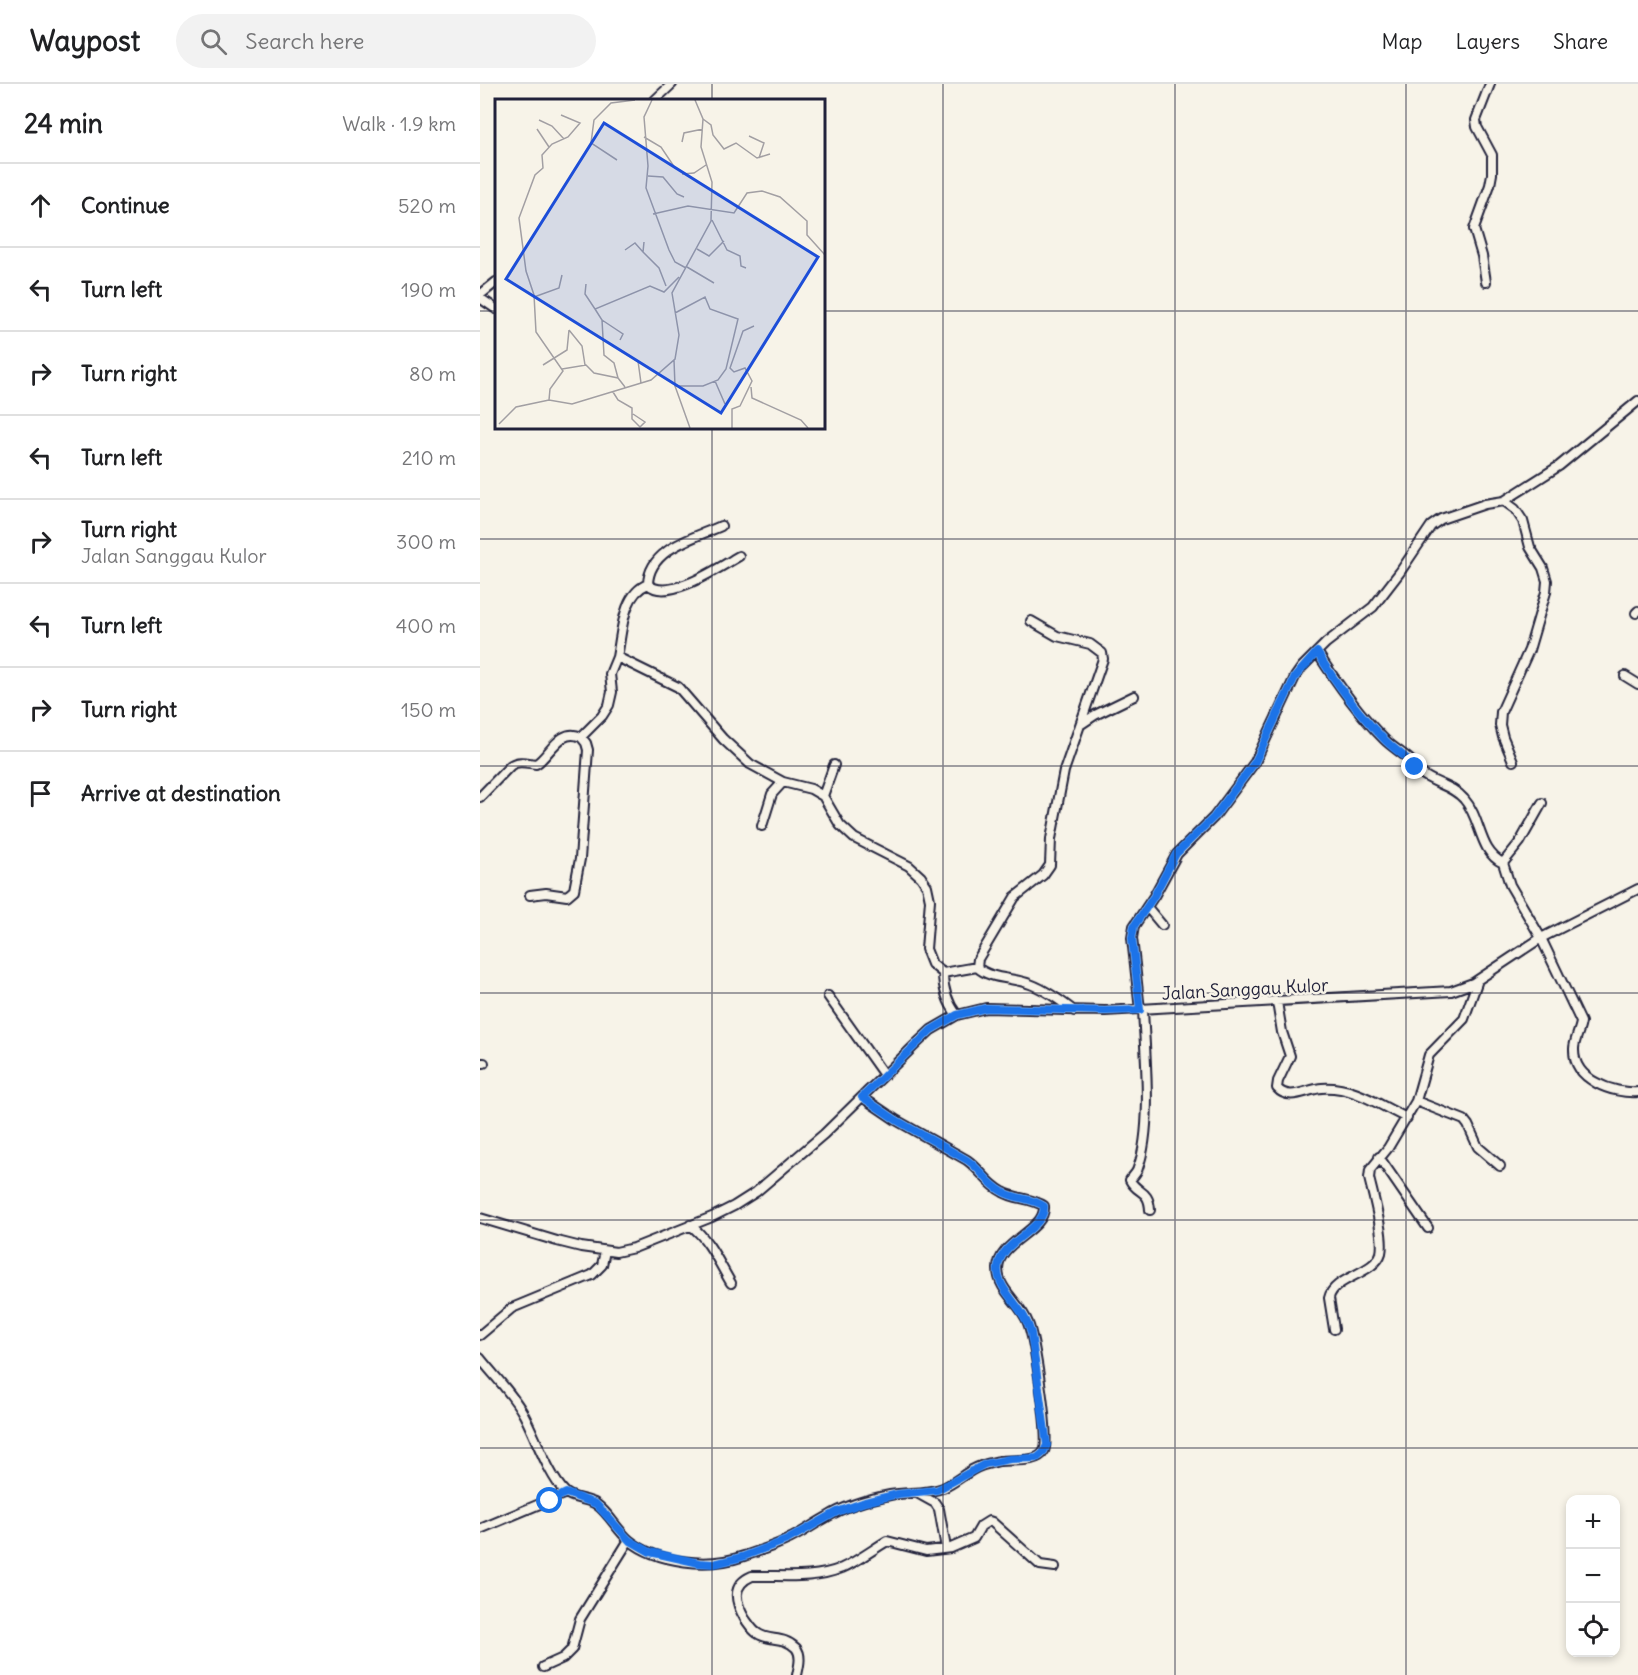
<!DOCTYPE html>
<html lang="en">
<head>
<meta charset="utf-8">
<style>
  body { margin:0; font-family:Delius,sans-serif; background:#f2f2f2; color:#202124 }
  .controls { position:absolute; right:18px; bottom:18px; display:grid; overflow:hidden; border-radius:12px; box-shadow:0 3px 9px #0003 }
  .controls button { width:54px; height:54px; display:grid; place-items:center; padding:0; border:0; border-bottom:2px solid #e0e0e0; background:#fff; color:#202124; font:30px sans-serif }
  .stop { position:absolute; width:18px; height:18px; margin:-14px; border:4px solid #1a73e8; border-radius:50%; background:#fff }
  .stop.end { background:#1a73e8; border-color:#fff; box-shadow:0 2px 6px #0008 }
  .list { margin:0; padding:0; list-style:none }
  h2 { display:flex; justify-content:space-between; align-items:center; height:78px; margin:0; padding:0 24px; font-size:26px }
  h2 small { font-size:20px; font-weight:400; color:#757577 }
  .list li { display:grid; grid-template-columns:39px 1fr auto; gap:18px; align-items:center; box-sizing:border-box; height:84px; padding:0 24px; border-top:2px solid #e0e0e0 }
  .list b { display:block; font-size:22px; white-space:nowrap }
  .list p { margin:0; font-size:20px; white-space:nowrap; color:#757577 }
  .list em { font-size:20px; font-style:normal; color:#757577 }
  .icon { flex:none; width:33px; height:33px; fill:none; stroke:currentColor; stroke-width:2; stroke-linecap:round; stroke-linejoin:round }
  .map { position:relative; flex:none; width:1158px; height:1591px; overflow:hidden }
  header { display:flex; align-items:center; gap:36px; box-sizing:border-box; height:84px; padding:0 30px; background:#fff; border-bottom:2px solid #e0e0e0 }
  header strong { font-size:28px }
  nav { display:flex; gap:33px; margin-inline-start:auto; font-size:21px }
  .search { width:420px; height:54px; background:#f2f2f2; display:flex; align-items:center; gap:15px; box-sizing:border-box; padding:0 21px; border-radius:33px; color:#757577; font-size:22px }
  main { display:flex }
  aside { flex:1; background:#fff }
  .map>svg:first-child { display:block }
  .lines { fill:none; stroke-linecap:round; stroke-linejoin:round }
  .minor-casing { stroke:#22223b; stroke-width:12 }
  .minor { stroke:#f7f3e8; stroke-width:8 }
  .route { stroke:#1a73e8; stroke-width:8 }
  .grid { fill:none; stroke:#22223b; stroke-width:1.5; stroke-opacity:0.55 }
  .labels { text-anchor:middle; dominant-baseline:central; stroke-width:5; stroke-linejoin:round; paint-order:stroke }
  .street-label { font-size:18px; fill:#22223b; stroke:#f7f3e8 }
  .inset-road { fill:none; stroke:#a29fa3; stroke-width:1.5 }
  .view { fill:#1d4ed8; fill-opacity:0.15; stroke:#1d4ed8; stroke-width:3 }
  .inset-edge { fill:none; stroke:#22223b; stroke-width:3 }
</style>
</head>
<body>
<header>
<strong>Waypost</strong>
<div class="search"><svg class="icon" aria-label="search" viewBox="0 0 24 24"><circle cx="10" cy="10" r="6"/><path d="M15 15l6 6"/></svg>Search here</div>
<nav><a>Map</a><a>Layers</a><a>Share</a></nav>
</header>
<main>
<aside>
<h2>24 min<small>Walk · 1.9 km</small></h2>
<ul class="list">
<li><svg class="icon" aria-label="ahead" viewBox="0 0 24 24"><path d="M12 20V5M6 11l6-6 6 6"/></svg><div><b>Continue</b></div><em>520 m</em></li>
<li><svg class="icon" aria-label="left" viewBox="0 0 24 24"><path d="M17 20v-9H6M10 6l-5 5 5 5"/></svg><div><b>Turn left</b></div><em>190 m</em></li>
<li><svg class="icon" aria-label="right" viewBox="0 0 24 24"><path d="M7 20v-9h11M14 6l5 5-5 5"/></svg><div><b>Turn right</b></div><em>80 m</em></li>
<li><svg class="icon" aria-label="left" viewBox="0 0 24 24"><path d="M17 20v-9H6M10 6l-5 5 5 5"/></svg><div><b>Turn left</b></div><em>210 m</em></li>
<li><svg class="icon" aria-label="right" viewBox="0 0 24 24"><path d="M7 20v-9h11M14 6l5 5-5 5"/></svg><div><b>Turn right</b><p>Jalan Sanggau Kulor</p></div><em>300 m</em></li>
<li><svg class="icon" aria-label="left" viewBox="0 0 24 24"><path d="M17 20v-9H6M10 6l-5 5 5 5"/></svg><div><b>Turn left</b></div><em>400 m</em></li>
<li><svg class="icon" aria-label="right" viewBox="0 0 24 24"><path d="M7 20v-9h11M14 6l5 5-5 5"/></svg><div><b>Turn right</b></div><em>150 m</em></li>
<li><svg class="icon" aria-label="arrive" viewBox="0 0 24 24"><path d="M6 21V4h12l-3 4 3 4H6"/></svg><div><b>Arrive at destination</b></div></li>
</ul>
</aside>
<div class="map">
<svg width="1158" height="1591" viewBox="0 0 1158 1591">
  <rect width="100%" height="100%" fill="#f7f3e8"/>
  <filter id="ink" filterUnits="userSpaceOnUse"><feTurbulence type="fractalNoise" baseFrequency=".0167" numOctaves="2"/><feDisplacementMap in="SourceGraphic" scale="12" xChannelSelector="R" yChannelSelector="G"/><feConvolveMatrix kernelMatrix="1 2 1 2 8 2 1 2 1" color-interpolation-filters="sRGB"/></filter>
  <g filter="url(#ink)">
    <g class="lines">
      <!-- minor casing -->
      <g class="minor-casing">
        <path id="minor" d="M175,16l17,-16
          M1006,198l-4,-26 -8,-27 16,-44 2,-11v-19l-15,-28 -1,-7 14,-36
          M0,211l16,-13
          M0,214l16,11
          M1024,417l11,8 8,12 7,26 13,21 4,13 -1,11 -17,58 -28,62 -1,13 3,12 10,24
          M168,500c19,19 72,-17 91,-28
          M168,500c1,-36 47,-46 73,-58
          M1156,529l2,-2
          M551,537l26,15 33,8 12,9 1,6 -23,66
          M837,568c19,30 42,62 67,87 8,8 17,13 25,20 5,4 7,10 12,14 13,11 31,12 43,26 18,20 14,52 39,64l7,22 31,53 40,84c-1,9 -7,18 -7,27 -1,31 39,45 64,43
          M137,573c5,-24 5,-63 31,-73
          M1145,592l13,8
          M343,712l11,-31
          M0,713l31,-32c8,-5 16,-2 25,-1 14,-9 24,-37 45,-27l21,-21 7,-11 3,-13 -2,-18 7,-17 61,30 45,52 27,25 33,18 28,7 12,7 17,29 14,13 55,28 12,11 6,9 3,14 -4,49 6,15 11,9 34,-6c14,13 36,10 53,17 16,6 30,16 44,27
          M282,742l10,-32 11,-12
          M1023,779l17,-21 22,-39
          M50,811l16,-2 21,3 7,-6 6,-31 8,-109 -2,-7 -5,-6
          M667,823l15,18
          M497,883l1,-8 37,-62 28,-22 7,-10 1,-26 13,-68 16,-46 15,-10 39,-19
          M463,889c0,16 4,29 14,42
          M348,912l56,79
          M797,918l5,30 8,24 -12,25 -1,7c12,14 30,1 45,0 32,-2 57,17 85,30
          M660,926l-8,-72 2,-12 20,-30 23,-42 37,-37 41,-55 40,-85 7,-10 24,-24 47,-36 27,-35 31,-46 10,-7 44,-15 19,-3 55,-35 79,-65
          M663,926c2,44 10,117 -5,158 -1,5 -5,8 -8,12 7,14 19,9 20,30
          M0,979h4
          M936,1017l48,19 4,5 10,22 22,19
          M899,1073l49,71
          M0,1134l77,23 24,6 35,5 18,-4 78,-31 22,-11 22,-14 68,-58 90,-88 17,-16 26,-15 29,-7 119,3 346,-20 22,-8 68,-45 97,-49
          M210,1141c19,14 29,38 41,58
          M854,1245l-5,-31c4,-21 46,-24 52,-45 4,-16 -8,-58 -12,-75l1,-8 18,-22 28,-47 13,-46 35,-36 14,-39
          M0,1251l32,-27 80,-33 10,-10 3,-14
          M0,1274c15,19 33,36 44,57 11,21 25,61 41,77 8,8 22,6 31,12 13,9 21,26 33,36 29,24 81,28 115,16 15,-5 31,-10 45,-17 13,-6 25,-15 38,-22 18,-11 42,-18 63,-22 17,-3 37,-1 53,-7 11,-5 19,-12 29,-18 8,-5 18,-7 27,-9 13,-2 38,3 45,-10 7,-11 -10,-113 -16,-128 -7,-20 -30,-32 -30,-54 0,-28 48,-38 46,-63 -12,-8 -29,-7 -41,-14 -16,-8 -22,-22 -36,-32l-71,-40 -34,-23
          M437,1409l18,10 4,6 7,39
          M0,1445l86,-36
          M63,1583l20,-9 9,-9 8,-30 49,-79
          M317,1591c2,-9 5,-20 -1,-27 -13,-13 -27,-6 -39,-15 -5,-3 -8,-9 -12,-14 -10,-17 -14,-34 7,-43 30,-1 60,4 90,-8 16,-7 30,-18 45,-27l39,10 25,-3 23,-10 7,-12 8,-5 3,1 48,43 15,2"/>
      </g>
      <!-- minor -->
      <use href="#minor" class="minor"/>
    </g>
  </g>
  <g class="lines" filter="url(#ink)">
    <!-- route -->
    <path class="route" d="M70,1417l16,-8 30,11 33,36 21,12 49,11 15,1 28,-7 45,-17 50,-28 28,-10 33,-8 39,-4 48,-26 25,-5 27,-1 6,-5 4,-8 -16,-112c-6,-25 -31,-40 -33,-61 -3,-30 48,-41 46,-66 -12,-8 -29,-7 -41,-14 -16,-8 -22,-23 -36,-32l-71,-40 -34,-23 69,-67 26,-15 29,-7 119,3 35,-1 -8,-72 2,-12 20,-30 22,-42 38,-37 41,-55 40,-85 22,-25c18,30 41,61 66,86 10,11 23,18 32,29"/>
  </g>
  <!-- grid -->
  <path class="grid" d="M232,0v16M463,0v1591M695,0v1591M926,0v1591M0,227h16M344,227h814M232,344v1247M0,455h1158M0,682h1158M0,909h1158M0,1136h1158M0,1364h1158"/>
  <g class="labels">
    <!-- street labels -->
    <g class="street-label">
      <text transform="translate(765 905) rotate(-3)">Jalan Sanggau Kulor</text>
    </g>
  </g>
  <!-- overview -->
  <g transform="translate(15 15)">
    <rect width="330" height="330" fill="#f7f3e8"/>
    <path class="inset-road" d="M157,1l-8,17 4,49 -2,22 23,62 6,12 11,6M208,20l8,6 2,10 11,14 12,-6 21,15 13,-4M44,21l13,6 12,13M42,30l12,18M254,37l15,7 -5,15M149,38l17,10 14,21M187,43l2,-9 19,-4M122,61l-26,-17 3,-23 17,-17 24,-3M187,75l12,-1 12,-8M153,77l15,1 14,17 7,3M158,115l35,-8 46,7 13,-20 15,-2 18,6 27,24v14l18,20M217,121l15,30 13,6 1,10 5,2M149,143l-1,10 16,16 7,18M202,150l12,7 15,-15M130,151l10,-7 8,9M192,168l27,16M91,185l-1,10 10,15M39,198l25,-9 3,-13M107,221l21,14 -3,6M74,231l13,16 3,19M179,261l1,26h28l15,-6 8,-11 12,-50 -28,-10 -5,-12 -30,16M143,262l3,22M48,266l24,-15 2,-20M67,270l24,-4 8,8 24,5 7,9M123,279l-4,-15 -10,-8 -2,-35 -7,-11 55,-23 14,6 15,-15M220,282l10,23M180,287l15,42M256,288l1,11 49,22 7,8M118,293l5,8 14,8v11l8,8 5,-5 -12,-8M54,301l1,-11 13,-18 -27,-39 -2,-37 -8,-24 -7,-53 16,-43 8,-7 -1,-13 10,-11 16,-7 12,-14 -19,-8M4,325l17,-17 33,-7 23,4 79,-24 24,-21 4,-24 -7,-42 39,-72 1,-39 -11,-35 2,-28 -8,-19M237,329v-19l8,-3 12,-25 -7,-13 -11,4 -4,-4 13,-37 11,-5"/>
    <path class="view" d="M109,24l214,134 -97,156 -215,-134z"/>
    <rect width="330" height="330" class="inset-edge"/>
  </g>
</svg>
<div class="controls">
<button>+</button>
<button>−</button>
<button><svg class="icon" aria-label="locate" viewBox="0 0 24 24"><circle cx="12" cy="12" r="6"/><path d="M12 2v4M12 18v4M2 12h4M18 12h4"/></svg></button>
</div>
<div class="stop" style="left:70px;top:1417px"></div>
<div class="stop end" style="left:935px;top:683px"></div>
</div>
</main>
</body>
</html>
